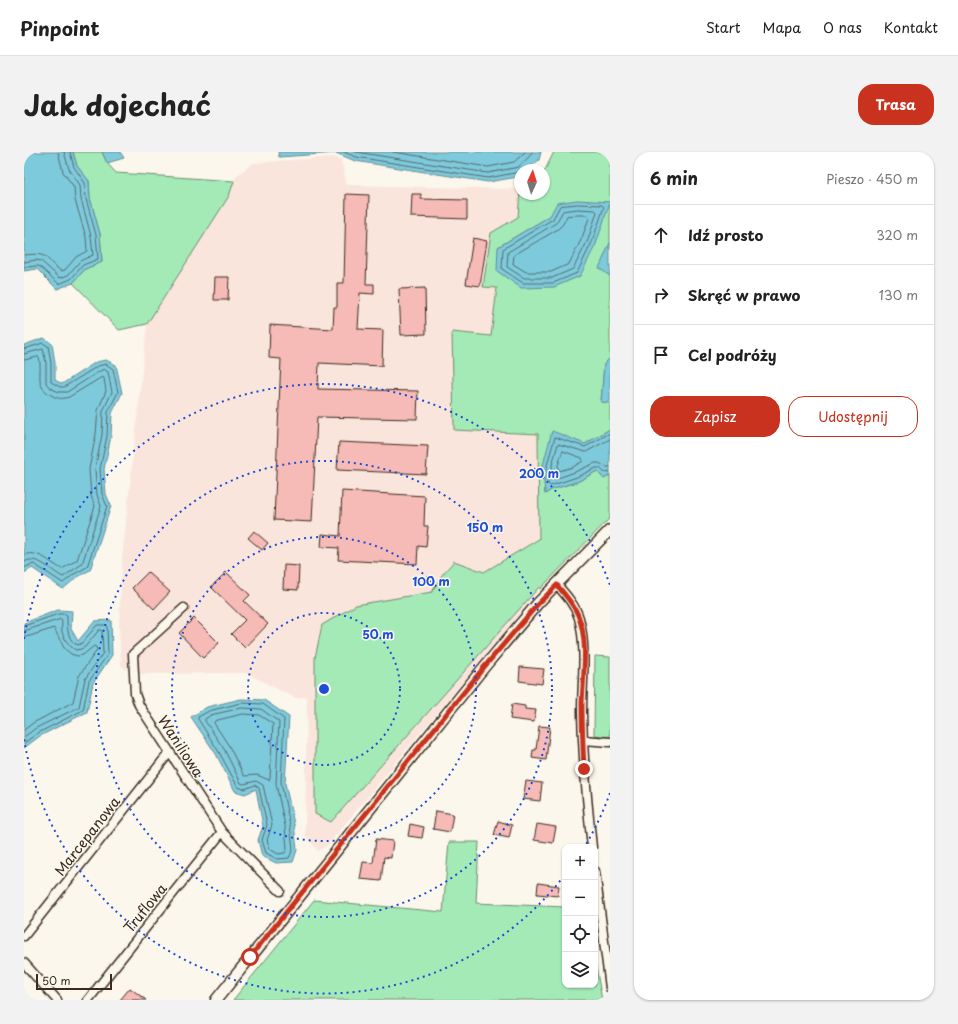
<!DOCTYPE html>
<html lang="pl">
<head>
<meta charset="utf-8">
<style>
  body { margin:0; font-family:"Playpen Sans",sans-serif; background:#f2f2f2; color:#222 }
  .controls { position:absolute; right:12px; bottom:12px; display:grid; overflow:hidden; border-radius:8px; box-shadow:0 1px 3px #0004 }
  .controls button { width:36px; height:36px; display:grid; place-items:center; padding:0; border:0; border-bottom:1px solid #e0e0e0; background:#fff; color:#222; font:20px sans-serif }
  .compass { position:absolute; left:490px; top:12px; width:36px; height:36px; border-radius:50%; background:#fff; box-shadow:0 1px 3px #0004; rotate:4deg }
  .scale { position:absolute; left:12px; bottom:10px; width:76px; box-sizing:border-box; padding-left:4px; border:2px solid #3b2a1e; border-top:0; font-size:11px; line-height:14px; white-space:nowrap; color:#3b2a1e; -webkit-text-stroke:3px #fbf7ec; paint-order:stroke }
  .stop { position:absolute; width:12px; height:12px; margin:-9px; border:3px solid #c8321e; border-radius:50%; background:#fff }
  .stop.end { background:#c8321e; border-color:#fff; box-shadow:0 1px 4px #0008 }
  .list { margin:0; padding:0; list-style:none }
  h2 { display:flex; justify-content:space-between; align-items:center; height:52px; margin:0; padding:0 16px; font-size:17px }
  h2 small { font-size:13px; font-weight:400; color:#767676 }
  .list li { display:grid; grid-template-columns:26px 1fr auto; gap:12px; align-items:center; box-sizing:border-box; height:60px; padding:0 16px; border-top:1px solid #e0e0e0 }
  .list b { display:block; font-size:15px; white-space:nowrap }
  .list em { font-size:13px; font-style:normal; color:#767676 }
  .actions { display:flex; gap:8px; padding:12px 16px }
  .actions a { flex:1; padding:9px 0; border:1px solid #c8321e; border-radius:16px; text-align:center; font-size:14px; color:#c8321e }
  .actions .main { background:#c8321e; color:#fff }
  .icon { flex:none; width:22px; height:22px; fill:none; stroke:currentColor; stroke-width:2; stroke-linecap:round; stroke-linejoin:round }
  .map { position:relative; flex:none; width:586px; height:848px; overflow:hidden; border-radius:16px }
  header { display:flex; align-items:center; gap:24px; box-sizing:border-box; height:56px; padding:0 20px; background:#fff; border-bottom:1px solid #e0e0e0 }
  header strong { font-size:19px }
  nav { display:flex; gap:22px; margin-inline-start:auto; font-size:14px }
  .intro { display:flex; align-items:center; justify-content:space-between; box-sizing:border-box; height:96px; padding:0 24px }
  h1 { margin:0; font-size:28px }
  .button { padding:10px 18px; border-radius:16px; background:#c8321e; color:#fff; font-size:14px; font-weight:700 }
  main { display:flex; gap:24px; padding:0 24px }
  aside { flex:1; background:#fff; border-radius:16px; box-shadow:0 1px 3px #0004 }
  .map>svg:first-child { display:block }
  .built { fill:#fae5dc }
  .green { fill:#a3eab7; stroke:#6f8a6a; fill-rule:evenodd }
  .water { fill:#7ecadd; stroke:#638a91 }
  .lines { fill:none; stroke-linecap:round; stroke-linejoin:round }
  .shore { stroke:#566a6a; stroke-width:1 }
  .building { fill:#f6bab7; stroke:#3b2a1e }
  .minor-casing { stroke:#3b2a1e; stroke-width:11 }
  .tertiary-casing { stroke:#3b2a1e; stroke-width:13 }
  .minor { stroke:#fbf7ec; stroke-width:8 }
  .tertiary { stroke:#fbf7ec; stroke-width:10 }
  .route { stroke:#c8321e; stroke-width:5 }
  .ring { fill:none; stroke:#1d4ed8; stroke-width:2; stroke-dasharray:2 4 }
  .labels { text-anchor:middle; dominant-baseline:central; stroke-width:3; stroke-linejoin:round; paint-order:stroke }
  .street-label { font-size:14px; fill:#3b2a1e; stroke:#fbf7ec }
  .centre { fill:#1d4ed8; stroke:#fbf7ec; stroke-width:2 }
  .ring-label { font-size:12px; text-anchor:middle; font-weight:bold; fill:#1d4ed8; stroke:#fbf7ec; stroke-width:3; stroke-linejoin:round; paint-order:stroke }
</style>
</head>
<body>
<header>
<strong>Pinpoint</strong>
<nav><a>Start</a><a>Mapa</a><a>O nas</a><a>Kontakt</a></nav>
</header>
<div class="intro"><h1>Jak dojechać</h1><a class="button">Trasa</a></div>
<main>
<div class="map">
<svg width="586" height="848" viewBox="0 0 586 848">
  <rect width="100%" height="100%" fill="#fbf7ec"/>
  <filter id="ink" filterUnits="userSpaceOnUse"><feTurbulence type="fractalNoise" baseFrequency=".025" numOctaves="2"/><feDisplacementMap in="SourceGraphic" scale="8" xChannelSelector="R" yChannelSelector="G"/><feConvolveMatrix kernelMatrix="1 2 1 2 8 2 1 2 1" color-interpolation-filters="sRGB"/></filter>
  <g filter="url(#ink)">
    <!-- built -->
    <path class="built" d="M308,5l9,2 6,26 173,4 -2,28 -34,70 13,1 -6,48 -38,-4 1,98 84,4 2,155 -213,257 -9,5 -13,-16 2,-138 -12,1 -49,-25 -113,1 -12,-8 -2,-42 3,-65 25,-235 81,-128 8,-20 17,-13z"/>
    <!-- green -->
    <path class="green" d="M49,0h29l5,11 9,10 118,8 -5,15 -82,128 -28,6 -46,-47 12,-14 17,-7 -2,-28 -10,-36 -1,-17 -12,-15z
      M530,0h56v91l-10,25 10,8v82l-6,7 -3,37 9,1v26l-25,15 -42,21 2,29 6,-4 28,-9 18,-10 7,8 6,-4v43l-70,71 -1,-2 -208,235 -16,-8v-156l7,-33 34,-20 76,-13 10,-17 12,-14 30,11 55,-33 -1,-105 -84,-4 -2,-98 39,4 6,-48 -14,-1 8,-54 27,-16 2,-26v3h24v-22zM526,64l4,71 -56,-40z
      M571,504l15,1v80l-16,-2z
      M425,690h30l-3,61 89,4v78h30v-24l7,39h-369l81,-100 129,12z"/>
    <!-- water -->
    <path class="water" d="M0,0h49l4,14 12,15 1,17 10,36 2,28 -17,7 -12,14 -16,6 -20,-20 -13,2z
      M78,0h18l4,6 -17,5z
      M254,0h263l-2,8 -13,10h-6v5l-2,2 -30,5 -133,-21 -19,-8 -57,4z
      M553,48l33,2 -14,42 -16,32 -26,11 -33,1 -24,-17 1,-24 52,-31 7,-13z
      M586,91v33l-11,-8z
      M20,186l8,6 3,19v17l7,4 34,-22 10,-2 10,5 6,28 -10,20 -1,23 -7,33 2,25 5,12 -21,64 -14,8 -13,11 -31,-21 -8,5v-228z
      M586,206v45l-9,-1 3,-38z
      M586,277v46l-6,4 -7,-8 -18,10 -28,9 -6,4 -2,-29 9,-34 33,13z
      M34,458l14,1 -1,18 7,12 17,-20 16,-1 1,35 -19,28 -6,29 -47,24 -16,12v-125z
      M217,547l23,1 25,17 -4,66 9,41 3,26 -4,12 -17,1 -14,-7 -4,-16 5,-14 -7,-37 -11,5 -10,-3 -19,-37 -25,-37 16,-10z"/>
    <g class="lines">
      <!-- shore -->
      <path class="shore" d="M320,0l12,5 132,21 32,-6
        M332,0l132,21 31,-6c3,-5 11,-9 13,-15
        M369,0l95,15 26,-5 11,-10
        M554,52l24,1 2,2 -12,35 -15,31 -24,10h-30l-21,-14 1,-20 50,-30 7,-13z
        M554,57l17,1 2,2 -9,28 -15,29 -21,9h-28l-17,-11 1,-15 48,-29 7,-12z
        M554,63h9l2,3 -7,20 -13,26 -18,8h-25l-13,-8 1,-9 44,-26 5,-5 4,-8z
        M0,103c28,-3 19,4 37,16l4,-1 11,-13 11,-6 -1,-14 -11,-37 -1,-13 -11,-15 -5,-20
        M0,110l12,-2 5,1 19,17 8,-3 12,-14 13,-6 -2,-19 -10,-37 -1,-14 -11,-16 -5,-17
        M0,115l15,-1 20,18 12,-5 12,-14 15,-6 -2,-24 -10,-36 -1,-16 -11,-16 -4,-15
        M0,197l19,-6 5,3 3,17v19l9,5h4l34,-21 8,-2 7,5 5,23 -10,20 -1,24 -7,33 2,25 5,12 -20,61 -13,7 -11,9 -29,-19 -4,1 -6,3
        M0,202l19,-5 3,14v20l4,5 9,4h8l33,-21 4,-2 4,3 4,20 -9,19 -1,24 -7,34 2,26 4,11 -19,58 -19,13c-12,-6 -26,-23 -39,-15
        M0,208l13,-3h2c4,18 -6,29 14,39 5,3 10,3 16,1l33,-20 2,1 2,13 -8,19 -2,24 -7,35 2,27 4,10 -18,54 -15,9c-12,-6 -24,-20 -38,-14
        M586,281l-25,14 -30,-10 -8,28 1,19 2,2 27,-9 19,-9h4l5,5 5,-1
        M586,287l-24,13 -28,-8 -6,21 1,12 2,2 20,-7 20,-9h4l7,4h4
        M539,299l19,7 1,3 -10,6 -14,4 -1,-5z
        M0,474l34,-12h8l1,2c0,10 0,26 11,29l4,-2 15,-18h9l1,2 1,27 -19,27 -6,29 -45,23 -14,10
        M0,479l37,-12c2,4 0,8 1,13 2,6 7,15 14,18l5,-1 4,-2 14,-17h3l1,23 -18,26 -6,28 -43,21 -12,9
        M0,485l6,-1 24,-8 10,20 7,6 6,2 6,-1 11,-9 2,1 1,3 -18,26 -6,26 -40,21 -9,7
        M218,551l21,1 21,15 -3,64 9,42 3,24 -4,9 -12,1 -11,-6 -4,-13 5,-15 -8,-37 -4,-3 -11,4 -6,-2 -19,-35 -21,-33v-2l11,-6z
        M218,556l19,1 18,13 -3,62 9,42 2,23 -2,4 -7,1 -8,-5 -3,-9 5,-15 -9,-40 -7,-4 -12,3 -3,-1 -17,-34 -19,-28v-2l6,-4z
        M219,562l16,1 14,9 -3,54 -1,2 -12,-5 -13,1 -15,-30 -15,-23 1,-2z"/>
    </g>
    <!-- building -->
    <path class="building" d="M322,42l23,1 -3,89h8v10l-14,-1 -2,36 25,1 -1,36 -63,-3 -1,26 100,2 -1,28 -100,-2 -5,105 -38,-2 7,-161 -12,-1 1,-33 63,4 1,-22h3v-24h7z
      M388,42h9v5l46,1v19l-56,-2z
      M449,86l14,3 -7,45 -14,-2z
      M191,125h14l-1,23h-14z
      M401,136l1,46 -25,1 -2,-46z
      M315,290l89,4 -2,28 -89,-4z
      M318,339l83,5 -1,30h4l-2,21 -8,-1 -1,18 -79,-4 1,-12 -18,-1 1,-13 18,2z
      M230,379l14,12 -6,7 -14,-12z
      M260,413l15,1 -1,24 -15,-1z
      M124,420l22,20 -16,17 -22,-21z
      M202,420l24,23 -6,6 24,23 -23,24 -14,-14 14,-14 -34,-33z
      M170,466l25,25 -16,15 -24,-25z
      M496,515l24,2 -2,15 -23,-3z
      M488,552l13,2v3l11,1 -2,12 -24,-3z
      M515,574l11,1 -4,33 -14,-2 1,-8h3z
      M502,629l16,2 -2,18 -17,-2z
      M412,659l17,3 -3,18 -17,-3z
      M474,669l14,4 -3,13 -15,-3z
      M386,672l14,3 -2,11 -14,-2z
      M513,672l19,3 -3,16 -19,-3z
      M352,687l17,2 -2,17 -7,-1 -3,24 -21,-2 3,-17 10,1z
      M514,731l21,3 -1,10 -21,-2z
      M106,836l16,12h-26z"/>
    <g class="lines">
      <!-- minor casing -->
      <g class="minor-casing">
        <path id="minor" d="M533,433c9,10 18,20 22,33 8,31 3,63 3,94 1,46 5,90 10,135
          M160,456l-51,46 2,40 4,11 83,127 58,59
          M559,588l27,2
          M571,719l15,117
          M0,784l145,-183
          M0,811l33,37
          M64,848l134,-168"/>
      </g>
      <!-- tertiary casing -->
      <g class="tertiary-casing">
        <path id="tertiary" d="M192,848l269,-334 53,-63 72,-73"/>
      </g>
      <!-- minor -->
      <use href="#minor" class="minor"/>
      <!-- tertiary -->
      <use href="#tertiary" class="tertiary"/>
    </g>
  </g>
  <g class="lines" filter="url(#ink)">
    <!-- route -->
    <path class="route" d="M226,805l235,-291 53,-62 19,-19c8,10 16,18 21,30 11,27 5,60 4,89 0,21 1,43 2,65"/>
  </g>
  <!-- distance rings -->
  <g class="ring">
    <circle cx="300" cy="537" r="76"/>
    <circle cx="300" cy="537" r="152"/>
    <circle cx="300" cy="537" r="228"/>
    <path d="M586 641A304 304 0 0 1 561 694M540 724A304 304 0 0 1 0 587M0 487A304 304 0 0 1 586 433"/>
  </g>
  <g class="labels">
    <!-- street labels -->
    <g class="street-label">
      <text transform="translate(157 594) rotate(57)">Waniliowa</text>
      <text transform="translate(63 684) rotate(-52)">Marcepanowa</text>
      <text transform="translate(121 756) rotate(-51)">Truflowa</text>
    </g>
  </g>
  <circle cx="300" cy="537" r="6" class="centre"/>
  <g class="ring-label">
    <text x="515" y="326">200 m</text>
    <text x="461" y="380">150 m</text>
    <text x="407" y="434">100 m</text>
    <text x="354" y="487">50 m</text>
  </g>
</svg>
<div class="controls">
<button>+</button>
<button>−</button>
<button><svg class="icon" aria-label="locate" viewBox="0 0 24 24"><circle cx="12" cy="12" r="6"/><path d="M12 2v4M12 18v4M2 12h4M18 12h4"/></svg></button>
<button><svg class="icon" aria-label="layers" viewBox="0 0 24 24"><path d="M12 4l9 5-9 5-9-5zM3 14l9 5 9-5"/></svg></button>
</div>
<svg class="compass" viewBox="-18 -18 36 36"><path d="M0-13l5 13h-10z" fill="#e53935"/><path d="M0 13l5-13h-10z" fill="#767676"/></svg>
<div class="scale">50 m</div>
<div class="stop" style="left:226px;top:805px"></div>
<div class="stop end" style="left:560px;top:617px"></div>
</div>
<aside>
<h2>6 min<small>Pieszo · 450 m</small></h2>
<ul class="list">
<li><svg class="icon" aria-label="ahead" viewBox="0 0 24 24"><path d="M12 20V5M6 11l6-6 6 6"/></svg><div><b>Idź prosto</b></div><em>320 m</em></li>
<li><svg class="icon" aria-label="right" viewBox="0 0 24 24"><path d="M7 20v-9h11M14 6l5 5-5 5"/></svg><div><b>Skręć w prawo</b></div><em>130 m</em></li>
<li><svg class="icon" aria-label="arrive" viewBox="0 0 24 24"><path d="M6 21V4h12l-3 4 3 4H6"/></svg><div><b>Cel podróży</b></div></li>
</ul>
<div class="actions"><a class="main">Zapisz</a><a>Udostępnij</a></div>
</aside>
</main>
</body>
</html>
